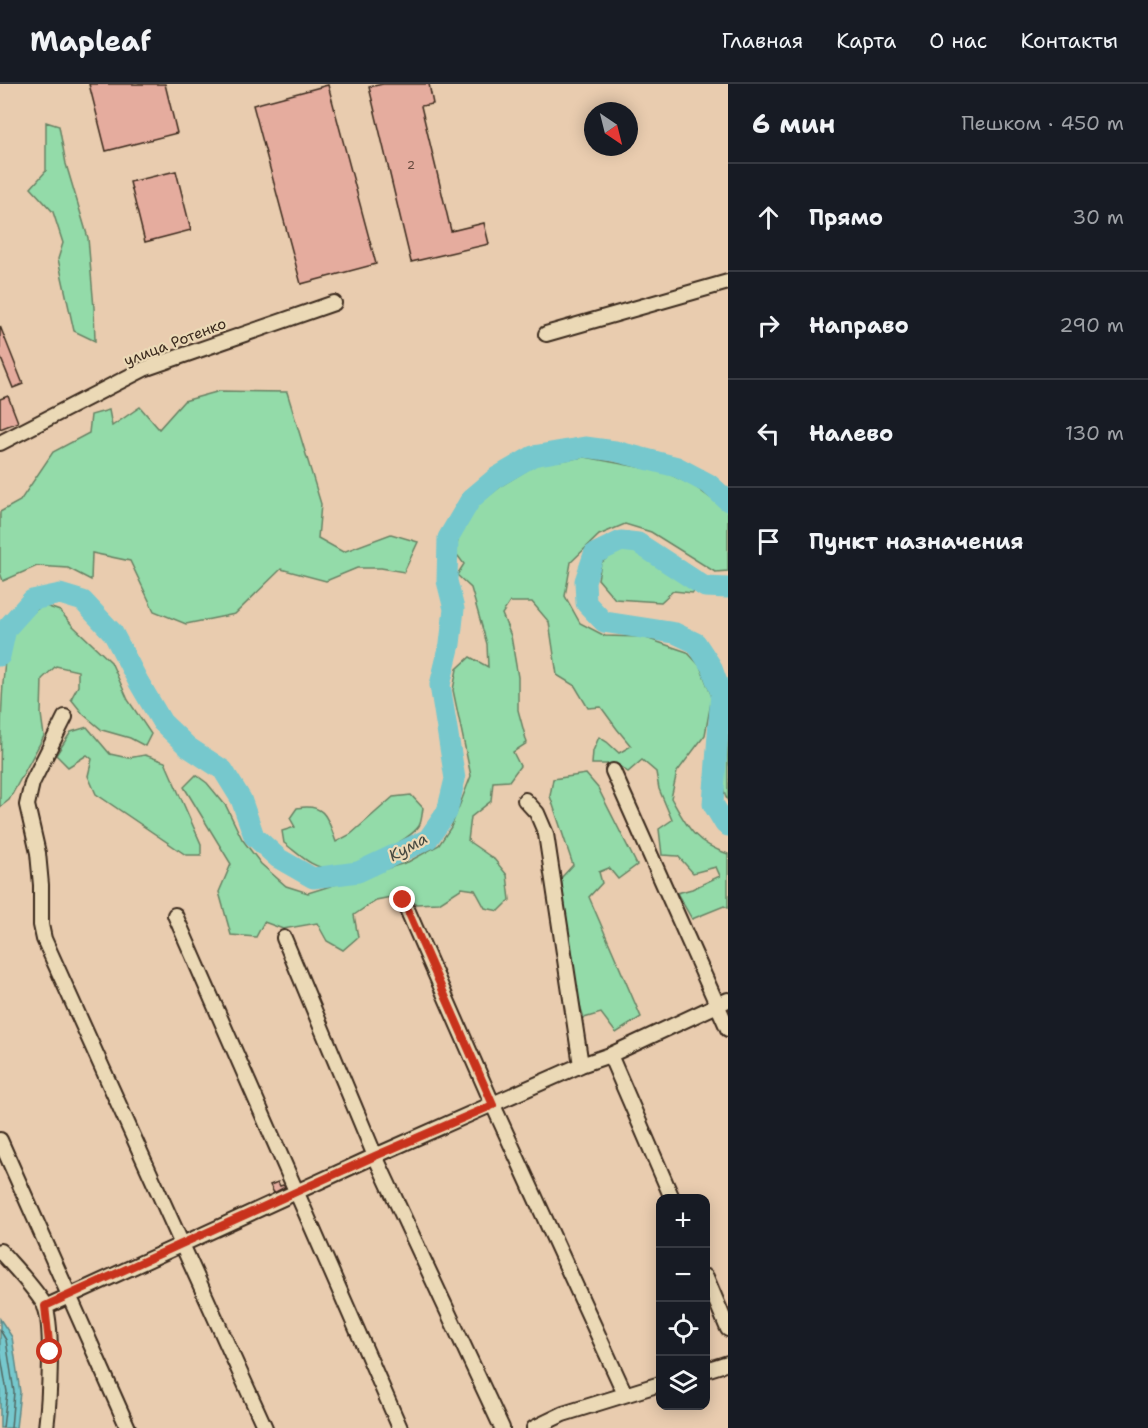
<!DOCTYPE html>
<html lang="ru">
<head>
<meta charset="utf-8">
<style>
  body { margin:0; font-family:"Shantell Sans",sans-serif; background:#242831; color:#f1f3f6 }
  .controls { position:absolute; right:18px; bottom:18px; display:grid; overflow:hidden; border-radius:12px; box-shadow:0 3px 15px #0003 }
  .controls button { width:54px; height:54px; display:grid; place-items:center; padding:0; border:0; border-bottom:2px solid #363941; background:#171b24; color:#f1f3f6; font:30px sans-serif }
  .compass { position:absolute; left:584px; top:18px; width:54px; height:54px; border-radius:50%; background:#171b24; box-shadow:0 3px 15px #0003; rotate:145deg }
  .stop { position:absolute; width:18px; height:18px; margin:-14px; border:4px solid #c8321e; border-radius:50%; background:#fff }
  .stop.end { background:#c8321e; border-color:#fff; box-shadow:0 2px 6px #0008 }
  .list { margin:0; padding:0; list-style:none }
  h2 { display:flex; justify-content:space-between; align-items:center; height:78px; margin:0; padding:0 24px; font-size:26px }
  h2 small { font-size:20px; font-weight:400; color:#9ea1a6 }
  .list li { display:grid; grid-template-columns:39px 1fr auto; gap:18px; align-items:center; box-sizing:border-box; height:108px; padding:0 24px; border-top:2px solid #363941 }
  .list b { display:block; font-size:22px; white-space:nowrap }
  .list em { font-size:20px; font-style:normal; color:#9ea1a6 }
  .icon { flex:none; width:33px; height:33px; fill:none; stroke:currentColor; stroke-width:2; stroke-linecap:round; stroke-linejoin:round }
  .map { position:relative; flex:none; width:728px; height:1344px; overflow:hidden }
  header { display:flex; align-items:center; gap:36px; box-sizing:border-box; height:84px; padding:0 30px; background:#171b24; border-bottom:2px solid #363941 }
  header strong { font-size:28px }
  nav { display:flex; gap:33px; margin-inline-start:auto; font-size:21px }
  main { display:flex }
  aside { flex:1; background:#171b24 }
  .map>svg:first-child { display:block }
  .green { fill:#93dba9; stroke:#678264; stroke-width:1.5 }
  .water { fill:#76c8cd; stroke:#5e8987; stroke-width:1.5 }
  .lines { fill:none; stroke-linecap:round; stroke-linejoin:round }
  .shore { stroke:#536964; stroke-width:1.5 }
  .river { stroke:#76c8cd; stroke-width:21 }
  .building { fill:#e5ac9e; stroke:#3b2a1e; stroke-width:1.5 }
  .street-casing { stroke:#3b2a1e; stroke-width:18 }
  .street { stroke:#ebd9b6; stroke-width:14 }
  .route { stroke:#c8321e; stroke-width:8 }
  .labels { text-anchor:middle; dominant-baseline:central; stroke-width:4.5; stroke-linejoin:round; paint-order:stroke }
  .number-label { font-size:12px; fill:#664a3e }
  .street-label { font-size:15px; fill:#3b2a1e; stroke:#ebd9b6 }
  .water-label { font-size:16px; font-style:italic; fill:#474a41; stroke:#ebd9b6 }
</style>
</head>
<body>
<header>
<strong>Mapleaf</strong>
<nav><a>Главная</a><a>Карта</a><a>О нас</a><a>Контакты</a></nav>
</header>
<main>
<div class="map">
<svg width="728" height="1344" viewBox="0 0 728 1344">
  <rect width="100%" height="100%" fill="#e9ccaf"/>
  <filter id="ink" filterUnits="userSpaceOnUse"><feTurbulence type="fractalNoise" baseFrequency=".0167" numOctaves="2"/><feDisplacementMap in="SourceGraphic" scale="12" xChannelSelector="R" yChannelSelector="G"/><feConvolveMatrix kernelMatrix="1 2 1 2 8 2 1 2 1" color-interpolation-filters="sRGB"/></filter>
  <g filter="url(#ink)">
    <!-- green -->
    <path class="green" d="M46,38l13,4 7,38 22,74 6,70 1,33 -21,-10 -16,-72 5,-16 -10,-31 -22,-24 15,-17z
      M220,307l67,1 34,112 -3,34 25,14 48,-18 27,8 -14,30 -23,-4h-24l-31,13 -45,-12 -46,45 -49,10 -32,-13 -24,-50 -38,-8 -1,27 -23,-12 -31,-2 -34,15 -3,-8v-61l20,-11 33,-49 36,-19 2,-18 18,-5 3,16 28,-19 19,22 25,-28z
      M585,373l80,15 29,14 34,25v60l-13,1 -64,-40 -26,-8 -26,11 -28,27 -6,34 15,27 25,13 38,1 44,15 13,14 12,31 -7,38 -28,37 -6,26c17,30 23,44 57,56v54l-4,-2 -32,13 -15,-26 15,-4 28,-13 -4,-9 -23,6 -15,-17 -16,-1 -3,-26 13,-9 -13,-31 -3,-17 -14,-12 -14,12 -12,-8h-24l1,-13 6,-14 8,5 12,11 12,-7 -14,-17 -16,-22 -13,1 -13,-22 -18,-11 -8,-53 -17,-20h-22l-8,12 9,22 7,41v33l9,33 -14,9 7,14 -11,15 -16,1 -2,19 -20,16 -3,24 26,18 13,16 3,25 -11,11 -14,-3 -10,-18 -13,-2 -23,15 -23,1 -10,-10 -30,6 -22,15 4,22 -15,13 -16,-9 -10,-18 -34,6 -19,-7 -8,15 -25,-2 -12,-43 12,-28 -47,-77 12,-12 11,8 19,23 16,33 19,25 25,22 22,7 100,-31 31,-17 12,-18 20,-51 -18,-86 4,-21 13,-12 18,10 -1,-23 -16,-56 -14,-13 7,-11 -9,-12 4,-17 16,-28 29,-23 33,-20z
      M636,464l58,40 -1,5 -20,-2 -12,11 -46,-3 -17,-20 3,-16 15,-12z
      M43,521l17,6 12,14 39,37 17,38 23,34 -6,12 -15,-8 -28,-8 -19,-16 -12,-15 7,-13v-15l-22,-5 -14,13 -1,35 3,22 -35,64 -9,7c0,-35 0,-151 11,-175 8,-11 21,-19 32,-27z
      M87,643l23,27 18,4 17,-3 20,7 36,82v11h-15l-90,-61 -8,-18 4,-17 -5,-4 -19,12 -12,-12 15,-23z
      M728,651v66c-11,-17 -3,-46 0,-66z
      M586,690l12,14 39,77 -19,14 -9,-11 -10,4 3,11 -13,14 52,120 -25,16 -15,-20 -17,5 -9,-29 -14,-111 12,-13 -23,-69 3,-17z
      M411,711l12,13c-1,5 -1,13 -4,18 -10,15 -68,43 -87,43 -20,0 -33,-15 -48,-26l-2,-12 13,-4 -5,-9 7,-10c29,-6 31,12 39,34l15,-8 42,-37z"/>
    <!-- water -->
    <path class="water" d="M0,1235l12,18 8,55 -4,36h-16z"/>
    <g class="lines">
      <!-- shore -->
      <path class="shore" d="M0,1246l6,10 8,52 -3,36
        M0,1267l7,41 -4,36"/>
      <!-- river -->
      <path class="river" d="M728,504l-23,-1 -67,-44 -17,-2 -27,13 -9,27 1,22 18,19 71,11 21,10 15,23 10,27 -8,111 12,20 3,2
        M0,572l6,-27 26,-29 28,-6 23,7 30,32 25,48 24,41 26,25 35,23 18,29 13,37 24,22 35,20 45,-6 70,-33 19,-27 8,-33 -15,-94 10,-41 4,-35 -7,-28 1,-43 23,-39 26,-22 36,-21 52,-9 30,4 62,16 32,17 19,17"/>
    </g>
    <!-- building -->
    <path class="building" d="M89,0h76l12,49 -71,18z
      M383,0h46l4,20 -12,2 30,125 33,-8 5,21 -78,18 -42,-175z
      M328,1l48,179 -75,20 -48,-179z
      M176,87l15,59 -46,12 -15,-60z
      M0,242l23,58 -10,4 -13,-32z
      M8,312l10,26 -18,7v-30z
      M278,1098l2,4 3,-1 2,2 -11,6 -4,-8z"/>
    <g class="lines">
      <!-- street casing -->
      <g class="street-casing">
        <path id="street" d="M546,250l182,-52
          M0,359l144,-74 190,-66
          M65,633l-33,66 -5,22 11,48 3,32v40l3,14 221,489
          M613,687l115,258
          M525,716l12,13 9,21 35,231
          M403,816l90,205 132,289
          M175,831l225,513
          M284,854l91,218 127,272
          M610,971l62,143
          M0,1056l128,288
          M0,1167c15,17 32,34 44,53 10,19 5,100 2,124
          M706,1193l22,52
          M45,1223l330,-151 206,-91 29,-10 118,-55
          M706,1286l22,-7
          M534,1344l29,-14 97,-30"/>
      </g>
      <!-- street -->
      <use href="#street" class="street"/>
    </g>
  </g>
  <g class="lines" filter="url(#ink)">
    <!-- route -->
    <path class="route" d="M50,1268l-5,-46 330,-150 118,-51 -90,-205"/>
  </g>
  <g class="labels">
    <!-- number labels -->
    <g class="number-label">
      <text x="411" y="81">2</text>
    </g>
    <!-- street labels -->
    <g class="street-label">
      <text transform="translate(175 258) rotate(-21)">улица Ротенко</text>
    </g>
    <!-- water labels -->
    <g class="water-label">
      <text transform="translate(408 763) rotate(-29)">Кума</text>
    </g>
  </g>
</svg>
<div class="controls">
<button>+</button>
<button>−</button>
<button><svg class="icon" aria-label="locate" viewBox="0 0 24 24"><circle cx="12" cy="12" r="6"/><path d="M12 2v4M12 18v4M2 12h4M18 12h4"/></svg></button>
<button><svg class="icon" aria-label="layers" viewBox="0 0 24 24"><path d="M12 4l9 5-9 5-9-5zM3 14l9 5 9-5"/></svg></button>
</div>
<svg class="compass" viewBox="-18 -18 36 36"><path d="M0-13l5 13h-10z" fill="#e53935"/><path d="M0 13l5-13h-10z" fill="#9ea1a6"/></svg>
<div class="stop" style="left:50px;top:1268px"></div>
<div class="stop end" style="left:403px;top:816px"></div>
</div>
<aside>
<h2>6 мин<small>Пешком · 450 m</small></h2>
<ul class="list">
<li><svg class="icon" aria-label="ahead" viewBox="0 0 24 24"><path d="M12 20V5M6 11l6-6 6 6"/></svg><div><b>Прямо</b></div><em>30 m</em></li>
<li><svg class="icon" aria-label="right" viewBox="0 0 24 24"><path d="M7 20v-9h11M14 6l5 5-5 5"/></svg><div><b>Направо</b></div><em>290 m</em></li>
<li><svg class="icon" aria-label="left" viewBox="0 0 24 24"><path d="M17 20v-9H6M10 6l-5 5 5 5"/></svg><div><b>Налево</b></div><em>130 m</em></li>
<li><svg class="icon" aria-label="arrive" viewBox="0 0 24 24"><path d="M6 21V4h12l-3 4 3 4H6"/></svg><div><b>Пункт назначения</b></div></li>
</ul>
</aside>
</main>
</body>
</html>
